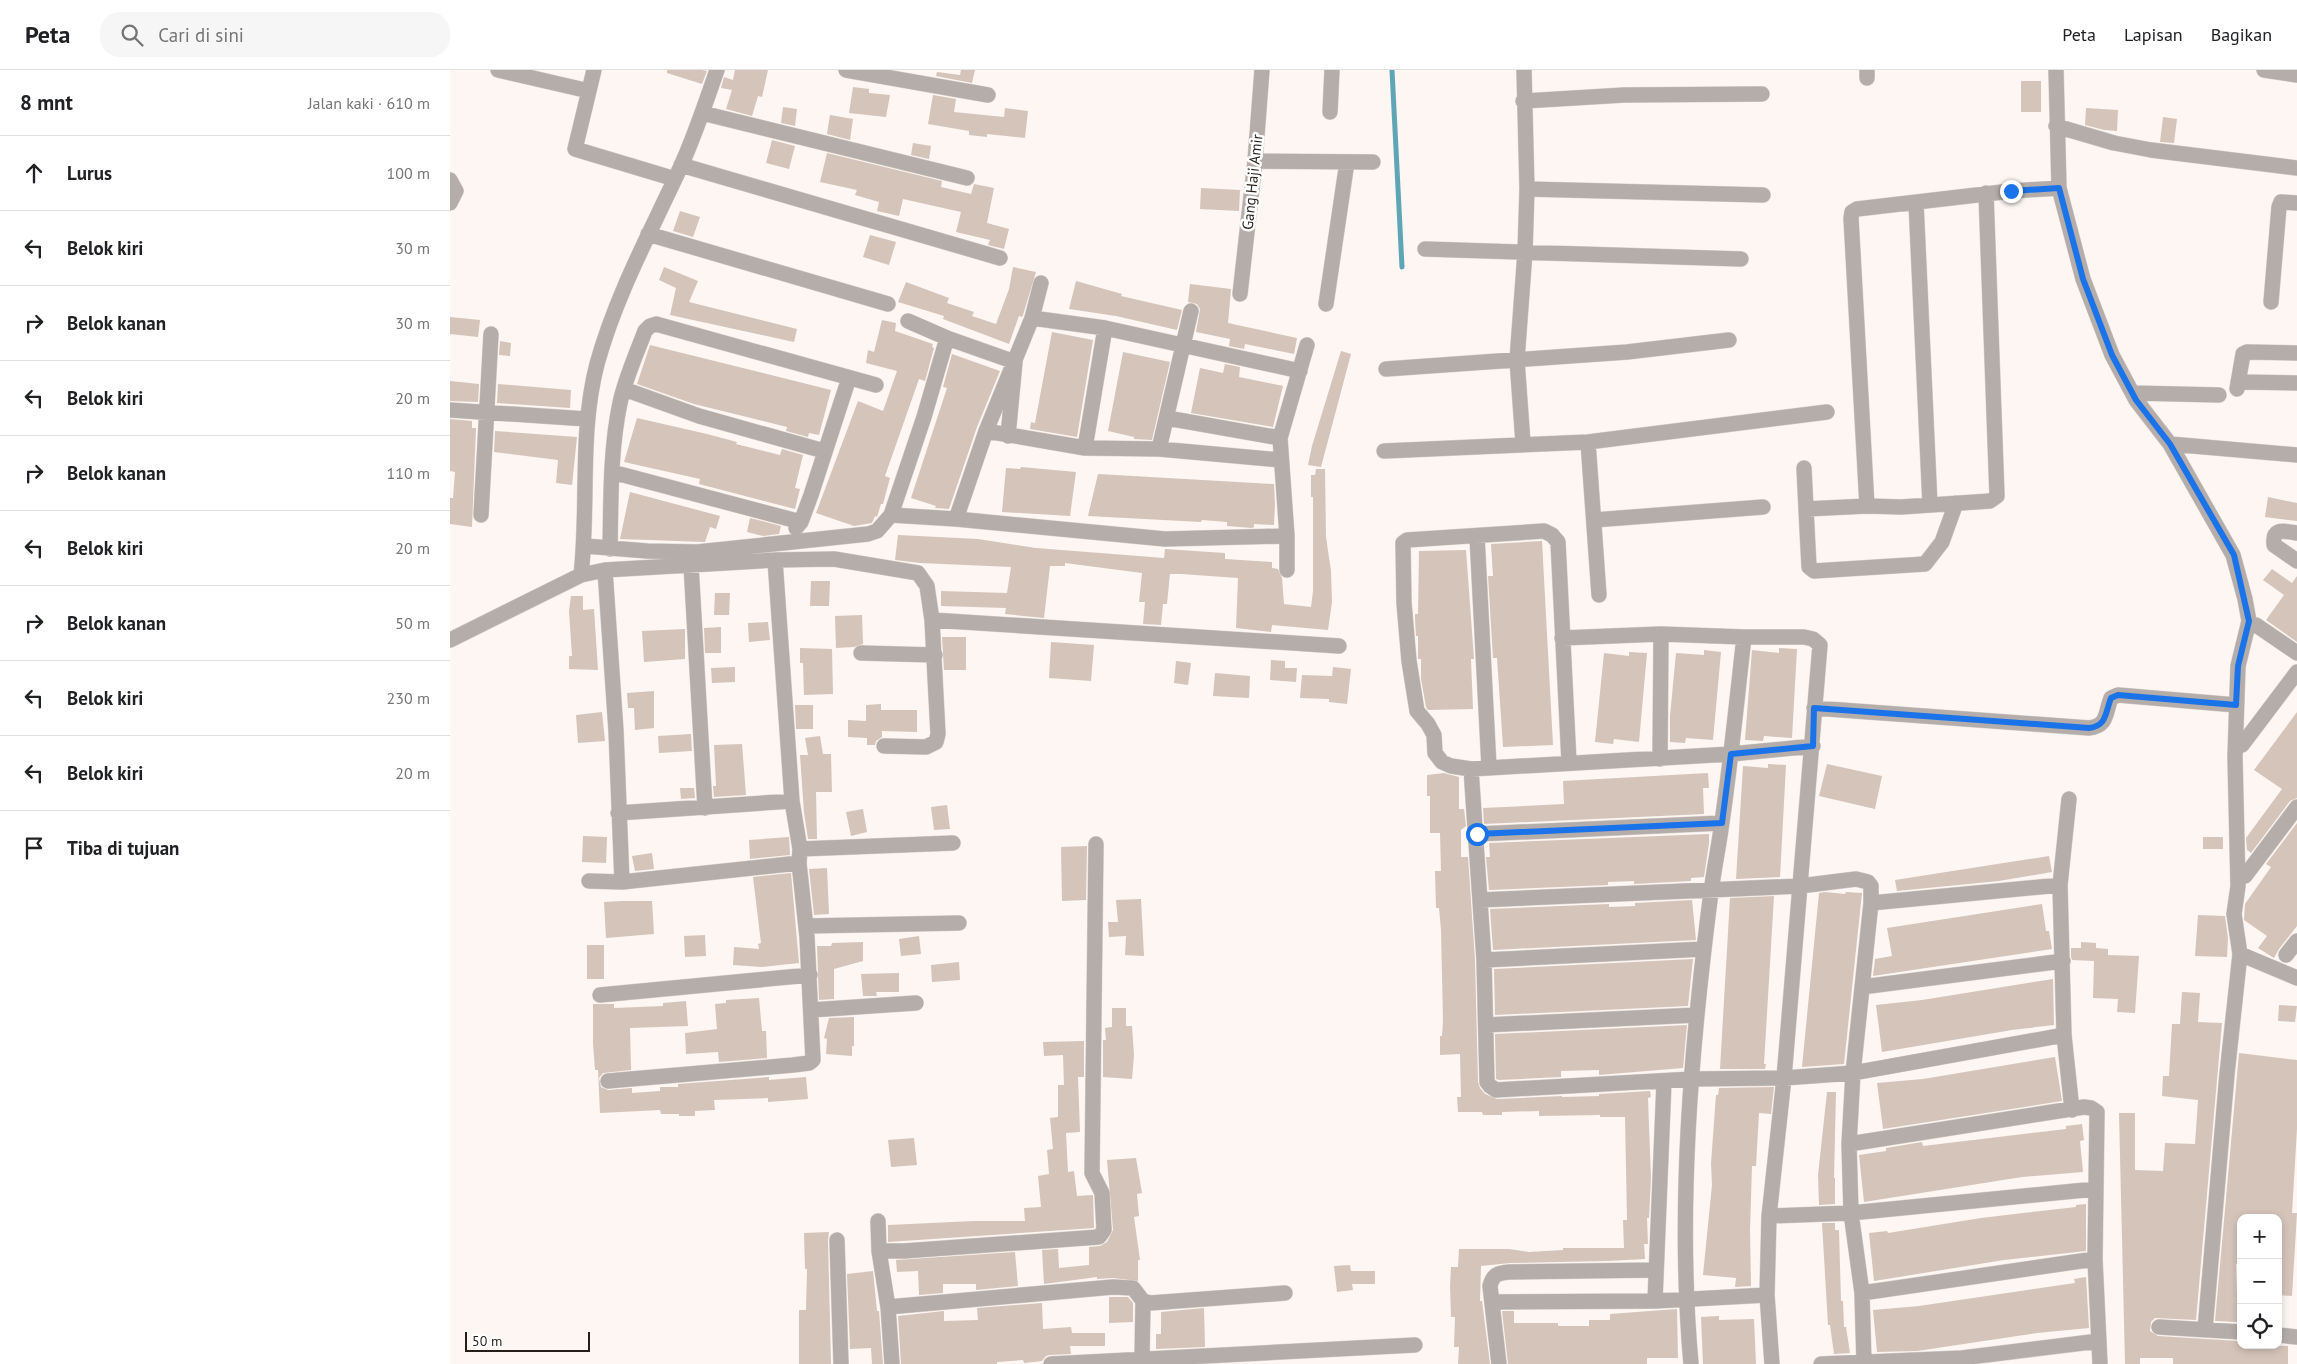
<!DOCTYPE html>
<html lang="id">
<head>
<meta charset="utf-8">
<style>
  body { margin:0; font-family:"PT Sans",sans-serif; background:#f6f6f6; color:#202124 }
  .controls { position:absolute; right:15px; bottom:15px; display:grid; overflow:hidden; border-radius:10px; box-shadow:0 2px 8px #0003 }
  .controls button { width:45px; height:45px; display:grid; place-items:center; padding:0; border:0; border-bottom:1px solid #e0e0e0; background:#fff; color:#202124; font:25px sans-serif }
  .scale { position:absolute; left:15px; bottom:12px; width:125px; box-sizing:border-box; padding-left:5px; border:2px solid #241e1a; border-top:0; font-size:14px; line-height:18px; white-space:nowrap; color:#241e1a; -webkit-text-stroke:4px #fff; paint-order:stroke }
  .stop { position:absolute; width:15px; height:15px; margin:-11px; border:4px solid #1a73e8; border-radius:50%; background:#fff }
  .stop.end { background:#1a73e8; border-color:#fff; box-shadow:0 1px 5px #0008 }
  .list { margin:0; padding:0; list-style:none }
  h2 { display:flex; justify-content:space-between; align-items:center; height:65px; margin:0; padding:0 20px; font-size:21px }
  h2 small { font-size:16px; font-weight:400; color:#757577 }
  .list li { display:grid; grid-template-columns:32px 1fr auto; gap:15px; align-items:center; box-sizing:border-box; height:75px; padding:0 20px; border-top:1px solid #e0e0e0 }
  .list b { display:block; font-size:19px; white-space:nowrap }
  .list em { font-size:16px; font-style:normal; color:#757577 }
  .icon { flex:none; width:28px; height:28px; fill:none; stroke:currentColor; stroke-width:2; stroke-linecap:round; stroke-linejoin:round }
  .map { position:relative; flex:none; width:1847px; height:1294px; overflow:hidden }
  header { display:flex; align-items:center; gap:30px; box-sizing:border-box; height:70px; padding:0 25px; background:#fff; border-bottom:1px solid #e0e0e0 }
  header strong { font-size:24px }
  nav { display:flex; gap:28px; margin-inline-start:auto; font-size:18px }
  .search { width:350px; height:45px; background:#f6f6f6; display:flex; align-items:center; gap:12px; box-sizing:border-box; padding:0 18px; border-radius:20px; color:#757577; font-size:19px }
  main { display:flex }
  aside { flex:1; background:#fff }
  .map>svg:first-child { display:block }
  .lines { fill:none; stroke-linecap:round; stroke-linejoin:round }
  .stream { stroke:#5ea5b6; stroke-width:5 }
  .building { fill:#d5c4ba }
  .minor-casing { stroke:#dad3cf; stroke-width:16 }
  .minor { stroke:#b5ada9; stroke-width:15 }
  .route { stroke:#1a73e8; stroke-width:6 }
  .labels { text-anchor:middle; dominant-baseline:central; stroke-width:5; stroke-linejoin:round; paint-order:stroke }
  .street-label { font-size:15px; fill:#241e1a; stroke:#fff }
</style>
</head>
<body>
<header>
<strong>Peta</strong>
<div class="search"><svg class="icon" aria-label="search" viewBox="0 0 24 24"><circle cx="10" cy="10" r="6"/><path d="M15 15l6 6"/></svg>Cari di sini</div>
<nav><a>Peta</a><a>Lapisan</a><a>Bagikan</a></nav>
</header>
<main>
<aside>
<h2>8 mnt<small>Jalan kaki · 610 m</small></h2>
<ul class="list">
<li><svg class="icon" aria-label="ahead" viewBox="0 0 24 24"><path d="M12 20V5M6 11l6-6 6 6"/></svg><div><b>Lurus</b></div><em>100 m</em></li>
<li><svg class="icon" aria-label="left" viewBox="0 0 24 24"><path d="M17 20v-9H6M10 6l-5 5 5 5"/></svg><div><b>Belok kiri</b></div><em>30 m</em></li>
<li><svg class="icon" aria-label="right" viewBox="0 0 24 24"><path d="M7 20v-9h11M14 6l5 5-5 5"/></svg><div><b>Belok kanan</b></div><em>30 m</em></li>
<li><svg class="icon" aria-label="left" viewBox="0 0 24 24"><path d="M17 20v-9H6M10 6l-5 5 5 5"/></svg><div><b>Belok kiri</b></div><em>20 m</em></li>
<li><svg class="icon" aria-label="right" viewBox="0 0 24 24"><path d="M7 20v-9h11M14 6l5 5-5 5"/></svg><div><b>Belok kanan</b></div><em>110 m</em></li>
<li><svg class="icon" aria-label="left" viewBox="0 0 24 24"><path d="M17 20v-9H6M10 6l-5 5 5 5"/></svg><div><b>Belok kiri</b></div><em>20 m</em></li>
<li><svg class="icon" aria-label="right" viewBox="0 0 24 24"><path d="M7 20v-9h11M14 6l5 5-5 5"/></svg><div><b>Belok kanan</b></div><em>50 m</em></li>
<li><svg class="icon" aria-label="left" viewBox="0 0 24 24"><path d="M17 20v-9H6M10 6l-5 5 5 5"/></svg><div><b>Belok kiri</b></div><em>230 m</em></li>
<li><svg class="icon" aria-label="left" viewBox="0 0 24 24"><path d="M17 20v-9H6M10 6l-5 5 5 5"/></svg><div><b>Belok kiri</b></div><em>20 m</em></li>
<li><svg class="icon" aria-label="arrive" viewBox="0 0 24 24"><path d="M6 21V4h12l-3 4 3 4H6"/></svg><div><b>Tiba di tujuan</b></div></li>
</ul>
</aside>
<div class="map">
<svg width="1847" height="1294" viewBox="0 0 1847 1294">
  <rect width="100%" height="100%" fill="#fdf6f2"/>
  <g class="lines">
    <!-- stream -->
    <path class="stream" d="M942,0l10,197"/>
  </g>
  <!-- building -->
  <path class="building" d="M217,0h35l5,1 -5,13 -35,-11z
    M285,0h33l-6,27 -4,-1 -6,20 -26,-7 6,-19 -11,-2 3,-11 9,3z
    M511,0h14l-3,13 -36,-7 1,-4 23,3z
    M1571,11h20v31h-20z
    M403,17l16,2v4l21,2 -4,22 -37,-4z
    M483,25l23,4 -2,13 50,5 1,-9 23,3 -3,27 -38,-4v3l-18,-2v-4l-41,-7z
    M333,37l14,2 -2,17 -14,-3z
    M1636,38l32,2 -1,21 -13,-1 -19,-5z
    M380,45l23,4 -3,21 -23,-6z
    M1713,47l14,2 -3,24 -14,-1z
    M322,70l23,6 -6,23 -23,-6z
    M463,73l18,3 -2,13 -18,-4z
    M377,83l115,28 -1,6 30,7 3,-10 20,4 -7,35 22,6 -5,20 -16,-4 2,-5 -34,-8 5,-20 -58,-13 -4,17 -22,-5 2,-9 -24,-7 2,-5 -37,-8z
    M751,118l39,2 -1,21 -39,-2z
    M230,141l20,6 -7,20 -20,-6z
    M420,165l26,7 -7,23 -26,-8z
    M214,197l34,14 -9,21 108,27 -3,13 -124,-27 6,-27 -17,-8z
    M563,197l23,5 -13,43 -1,2 -3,-1 -10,28 -66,-25 1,-3 -46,-14 8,-20 43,16 -2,5 27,9 -2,4 24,8 13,-35z
    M626,211l46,13 -1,2 61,14 -5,20 -61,-14 -47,-7z
    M740,214l41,5 -3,34 69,15 -3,16 -49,-10 -1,5 -15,-3 1,-7 -34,-7 4,-23 -3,-5 -9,-2z
    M0,247l30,3 -2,17 -28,-3z
    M432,250l14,3 -1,8 38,13 -1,3 2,1 -9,33 -6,-2 -34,97 5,2 -7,26h-2l-4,13 -2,-1 -3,7 -18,3 -38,-13 42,-112 25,10 14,-40 -31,-8 2,-13 6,2z
    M602,262l41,8 -16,97 -47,-8 1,-7 4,1z
    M50,271l11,2 -1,13 -11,-1z
    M200,275l181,45 -12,45 -10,-2 -1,4 -22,-6 1,-4 -93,-23 -57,-20z
    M891,281l10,3 -30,113 -13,-2 4,-19z
    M673,282l47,10 -18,78 -18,-1v-2l-26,-6z
    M502,284l48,17 -23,56 -28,82 -14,-1 1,-2 -25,-8 36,-110 -4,-1z
    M775,294l15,3 -1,10 44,9 -10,41 -82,-14 9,-45 23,5z
    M0,311l29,3 -1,18 -28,-1z
    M48,314l73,6 -1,18 -73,-5z
    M187,348l70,16 30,8 -1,2 44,11 2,-6 21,6 -8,33 5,1 -5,20 -96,-25 1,-5 -76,-17z
    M0,349l22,2v7h4l-4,99 -22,-3v-26h3l2,-26 -5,-1z
    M45,361l82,6 -5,48 -16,-2 2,-23 -64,-8z
    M571,397l55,5 -6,44 -68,-4 4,-44 14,1z
    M866,399h9l1,68 5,34 1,31 -4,28 -56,-5 -1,7 -35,-4 2,-50 -57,-4h-11l-3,30h-4l-2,21 -18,-1 2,-22h-6l3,-29 -77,-10v3h-15l-6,52 -39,-4 1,-6 -65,-2v-15l66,2 4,-26 -91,-4 -25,-3 3,-25 80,4 58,9 128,10 1,-9 60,4v6l47,3v6l6,1 4,9 2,26 27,3 2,-16v-94h-2v-22h4z
    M648,404l176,10 1,20 -1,21 -20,-1v3l-2,1 -25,-2v-4l-25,-2 -1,2 -113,-6z
    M180,422l90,24 -4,13 -6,-2 -5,15 -85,-3z
    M1818,427l29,6v18l-32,-4z
    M300,448l31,8 -2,8 -16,2 -16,-4z
    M1092,471l11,204 -50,2 -6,-89h-4l-5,-82h5l-2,-32z
    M1016,480l8,109h-3l2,50 -45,1 -2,-3 -5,-28v-20h-3v-23h-2l-1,-17v-5h3l1,-63z
    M1822,499l20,14 5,-7v66l-31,-22 18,-25 -21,-15z
    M361,511h19l-1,25h-19z
    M265,523h15l-1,22h-15z
    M121,526h12v14l11,-1 4,61 -29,-1v-13h3l-3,-45z
    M412,545l1,29 -9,3 -18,1 -1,-32z
    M318,552l2,18 -21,2 -1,-19z
    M271,557v26h-16l-1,-25z
    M235,559v30l-41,3 -2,-31z
    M492,567h24v33h-22z
    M601,572l43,3 -3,36 -42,-3z
    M350,578l32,1 1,45 -29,1 -1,-32h-3z
    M1329,578l18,1 -5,89 -28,-2 -1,5 -18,-1 7,-90 27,3z
    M1254,580l17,2 -8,88 -27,-2 -1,5 -15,-1v-26l6,-63 28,2z
    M1179,582l18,1 -8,89 -25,-3 -1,5 -18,-2 9,-89 25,3z
    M821,590l14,1v7h12l-1,14 -26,-2z
    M726,591l15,2 -3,22 -14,-2z
    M285,597v15l-23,1 -1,-15z
    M883,597l18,2 -4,35 -18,-2v-3l-29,-1 2,-23 30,1z
    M765,603l35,3 -1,22 -36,-2z
    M204,621v37l-19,2 -1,-22h-6l-1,-15z
    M431,634v6h36v22l-35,-1v6l-6,4 -1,4h-8v-7l-19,-1v-17l18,1v-16z
    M345,635h18v24h-17z
    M152,642l3,29 -27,2 -2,-28z
    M1847,642v86l-7,3 -39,52 -4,-3 -1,-12 36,-49 -28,-19z
    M241,664l1,17 -33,2 -1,-17z
    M370,666l3,18h8l1,38h-16l1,47h-9l-4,-26 -4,-58h8l-3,-17z
    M292,674l4,51 -32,2 -1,-11h3l-2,-41z
    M1318,694l18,1 -6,112 -44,2 7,-113 25,2z
    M1377,694l55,12 -7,33 -56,-13z
    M994,703l15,4v32h5l2,17 -5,4v27h7l7,103 3,122 2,6 5,6 12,5 65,-3v1l37,-1v-2l51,-3 1,6 -3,1 3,80 -2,40h-2l1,26h-4l1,15 -38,2 -97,2 -29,3 -1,35h2l8,63h-32l1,-17h-5l1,-30h-4l-1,-31 1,-19h7l1,-18h50l20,3 34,-2v-2h61l-1,-28h4l-2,-103h-25v-2l-61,1v-5l-37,1v3h-19l-1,-3h-24l-1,-15h4l-1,-43 -20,1v-19h2l1,-15 -2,-91 -2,-22h-3l-1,-37h6l-1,-38h-10v-37h-3v-21z
    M1258,703l1,15h-6l1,26 -220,10 -1,-16 81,-4 -1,-23z
    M230,718h14l1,10 -14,1z
    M497,735l3,24 -16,1 -3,-23z
    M413,739l4,23 -16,4 -5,-24z
    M1847,753v103l-18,23 -5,9 -16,-10 9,-12 -23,-16 1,-16 26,-37 -5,-3z
    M1259,764v9l-5,34 -13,1v3l-57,3v-3l-26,1v3l-119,5 -3,-33h4l-1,-14z
    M133,766l24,1 -1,26 -24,-1z
    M339,767l1,18 -40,4 -1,-19z
    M1753,767h20v12h-20z
    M637,776l-1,54 -24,1 -1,-54z
    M202,783l2,16 -19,2 -3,-15z
    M1599,786l3,16 -53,9 -102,10 -2,-11z
    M377,798l2,46 -15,1 -5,-46z
    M341,803l8,90 -37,4 -29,-2 1,-18 25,2 -1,-5 3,-1 -8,-66z
    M1375,822l20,2 1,-2 16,1 -18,171 -42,3 17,-174z
    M1324,826l-10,168h2l-1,5h-45l10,-171z
    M691,829l3,57 -19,-1 1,-19 -17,1 -1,-15h10l-2,-22z
    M1242,830l4,40 -203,10 -3,-41 119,-5v3l26,-1v-3z
    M172,831h30l2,33 -48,4 -2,-36z
    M1592,834l4,27h3l3,18 -179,27 2,-17 17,-3 -5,-28z
    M1748,845l27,1 3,22 -1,19 -32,-1z
    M255,865l1,21 -21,1 -1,-21z
    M469,866l2,18 -20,2 -2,-17z
    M413,872v19l-29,8v30l-15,1 -2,-54h14l1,-3z
    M1631,872l15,1v5l12,1v6l31,1 -4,57 -18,-1 1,-13 -25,-1 1,-37 -22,-1 -1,-3v-9h10z
    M137,875h17v34h-17z
    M1243,889l-5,47 -193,9 -1,-46z
    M509,892l1,18 -28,2 -1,-17z
    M449,903v19h-23l1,4h-14l-2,-22z
    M1603,909l1,46 -42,5 -130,22 -6,-47 46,-5z
    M1732,922l18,1 -2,29 24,1 -26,297 -41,-2 -4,4 -1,9 8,5 80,5 3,1v3l47,1v18h-115v-6h-33v6h-15l-6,-251h16v57l28,1 2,-28 30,1 3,-44 -36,-4 1,-20h6l3,-52h8z
    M309,928l3,33h4l1,27 -48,4 -1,-10 -32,2 -1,-21 32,-4 -2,-25 11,-1v-3z
    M236,931l2,25 -58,2 1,42 -28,3 -4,5 2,9 7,3 24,-2v5l28,-2v-4h18v-3l91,-7v3l37,-3 2,22 -40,3v-4l-54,2 1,10 -20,1v5h-16v-2h-18l-1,-4 -60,3 -2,-43h-3l-2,-27v-39h21v4l49,-2v-3z
    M1829,935l18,1 -2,16 -17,-1z
    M662,938h14v18h6l2,29 -2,24 -29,-2v-37h3l-1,-12 7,-1z
    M404,947v29h-2v10l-26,-2 1,-15 -3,-1 5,-20z
    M1237,955l-4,43 -84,7v-5l-38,1v6l-62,3 -3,-1 -1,-45z
    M634,971v36h-6l2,55 -14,1 2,39 6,-1 3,25 16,-1 1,33 -206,14v-17l86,-4h51l-1,-13 17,-1 -3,-31 11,-2 -2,-24 6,-1 -3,-31 8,-1v-32h6l-1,-30 -19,1 -1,-14z
    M1789,983l58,7v69l-5,84h5l-5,83 -14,-1v-77h-37l-3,46h-2l2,58 -23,-1z
    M1605,987l7,44 -179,28 -6,-46 46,-4z
    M1324,1017l-3,27 -12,-1 -3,53h-4l-2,64 1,56 -16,1 1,-9 -33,-3 9,-90 -1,-22 5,-68h2l1,-7z
    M1377,1022h9l-2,86h1v26l-16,1 -1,-30z
    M1632,1054l2,16 -4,1 3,31 -61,5 -158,25 -5,-47 27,-4v-3l36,-6 1,4 143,-17v-3z
    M464,1068l3,27 -26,2 -3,-27z
    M686,1088l6,35 -5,1 2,22 -5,1 6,43h-2v21l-25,-3 -16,1v-2l-53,7 -2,-34 16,-1 1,19 30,-3v-18l11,-1 7,-4 6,-12 -6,-70z
    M1636,1134v47l-82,9 -130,21 -5,-48 18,-2 1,2 93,-15 95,-11v-2z
    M1372,1153h13v7h4l2,71h2l1,26h2l4,26 -16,1 -4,-29h-2z
    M379,1162l-1,8 3,124h-32v-54h7l1,-41h-2l-1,-36z
    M565,1182l3,34 -42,4v-6h-33v9l-24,2 -1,-24 -21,1 -1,-12z
    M900,1195l1,6h24v13h-23l1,6 -16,2 -3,-26z
    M423,1201l4,40h2l4,53h-11l-1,-16 -21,1 -3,-75z
    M1636,1207l3,51 -52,5 -120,18 -40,1 -4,-42 46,-4 156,-23 -1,-4z
    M659,1227h19l5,6v19l-24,1z
    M592,1233l1,26 28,-2 1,6h33v13h-35l1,8 -21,1 -4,1 -4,5 -18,2 -1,-3 -26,2v2h-96l-3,-48 46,-5v10l34,-1 -1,-12z
    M754,1238l1,39 -49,2v-15h5v-22z
    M1227,1239l1,49h-31v6h-139l-6,-53h12v12h44v3h31v-6h21v-6z
    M1269,1246v4l35,-1 2,45h-53l-2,-47z"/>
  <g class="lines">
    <!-- minor casing -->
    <g class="minor-casing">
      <path id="minor" d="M48,0l91,21
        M144,0l-19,79 100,30
        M396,0l142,25
        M1606,0l3,118 24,91 29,76 24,45 34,44 63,111 12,44 4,22 -11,45 -3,91 3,129 -4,28 6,40 57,24
        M1814,0l33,5
        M1417,8v-8
        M1073,31l101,-6 138,-1
        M880,42l2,-42
        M252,43l265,65
        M1606,56l58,17 37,7 146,18
        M805,91l118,1
        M231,95l319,93
        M0,110l6,11 -6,12
        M1077,119l236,6
        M1536,123l11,303 -7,5 -89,6 -34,-1 -16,-288 1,-6 5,-3 154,-18 48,-3
        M1466,132l14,303
        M198,164l240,70
        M975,179l316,10
        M790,224l15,-133 7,-91
        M1821,232l8,-95 2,-5 16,1
        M876,234l21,-142
        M582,248l73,10 195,43
        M458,251l39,17 68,24 -7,74
        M936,299l241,-17 102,-12
        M1788,312l59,1
        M174,319l75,27 125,35
        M1787,319l6,-35 4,-2 50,1
        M1683,323l86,2
        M0,340l137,9
        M717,348l113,20
        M536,361l99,17 74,1 122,11
        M1138,372l11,153
        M1073,373l-6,-83 8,-108 2,-63 -3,-119
        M1720,374l127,11
        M635,378l20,-120
        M709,379l32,-138
        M934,381l204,-9 239,-30
        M1354,398l2,41
        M162,402l189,50
        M1417,436l-61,3 3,58 5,4 111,-7 17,-22 14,-39
        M31,445l10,-181
        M441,445l33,-98 23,-79
        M506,449l30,-88 46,-113 9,-35
        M1144,450l169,-13
        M346,458l5,-6 10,-27 38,-117
        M1847,463c-13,-2 -25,-6 -23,12l23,16
        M1027,466l12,231
        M135,476l62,5 50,1 171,-18 9,-3 14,-16 65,4 209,20 122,-3
        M160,479c1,-48 0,-99 10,-146 5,-24 16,-48 25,-72l5,-5 6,-2 220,61
        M241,495l14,243
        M155,500l11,161 6,151
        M837,500v-34l-7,-98 27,-93
        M131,505l24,-5 170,-10 59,-1 84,14 9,13 5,34 6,114 -2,8 -10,5 -42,-1
        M482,550l407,26
        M1806,555l41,28
        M1112,568l99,-4 83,3h60l9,2 7,6 -36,433 -15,138 -2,79 5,69
        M0,570l131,-65c8,-70 -2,-142 16,-211 19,-69 54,-133 84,-198 14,-31 25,-64 36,-96
        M411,583l74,2
        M1364,638l275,20c19,-2 16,-15 22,-30l7,-3 118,10
        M1792,675l55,-73
        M1210,689l1,-125
        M1119,692l-11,-220 -6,-7 -8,-4 -137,9 -4,3 1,60 5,58 8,50 11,13 6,11 1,18 7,9 9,4 20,3 260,-15 82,-8
        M1021,699l13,191 3,122 3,4 6,4 196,-11 92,-1 69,-5 211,-38
        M1619,729l-9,86 4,150 8,75
        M168,743l174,-12
        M1027,764l245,-11
        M350,779l153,-6
        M1795,806l52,-69
        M139,811l33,1 177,-19
        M1030,830l320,-14 56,-7 12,3 3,4v17l-18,170 -4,71 2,69 11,80 2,70
        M1421,833l189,-18
        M356,856l153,-3
        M1836,885l11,-14
        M1034,890l220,-11
        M1412,917l201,-26
        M150,925l210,-20
        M361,940l105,-7
        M1036,955l211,-10
        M158,1011l185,-16 16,-2 4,-3 -6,-123 -8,-74 1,-14 -8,-48 -17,-241
        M1399,1074l235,-37 7,1 6,4 -2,147 5,105
        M1319,1146l82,-3 244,-24
        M428,1151l1,30 9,56 4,57
        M387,1170l4,124
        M429,1181h25l195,-14 5,-7 -2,-37 -10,-20 4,-329
        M1412,1223l233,-34
        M1205,1231l9,-219
        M1042,1232l163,-1 112,-6
        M438,1237l225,-20 20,1 10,13 7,2 135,-10
        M1709,1257l82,5
        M1755,1260l22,-256 13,-120
        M1828,1265l19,2
        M692,1288l1,-57
        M601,1294l364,-19
        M1049,1294l-9,-78c3,-12 8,-13 20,-14l146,-2
        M1241,1294c-14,-155 0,-317 20,-472 3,-23 8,-47 11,-70 9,-62 15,-123 22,-185
        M1371,1294l141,-6 137,-17"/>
    </g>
    <!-- minor -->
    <use href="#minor" class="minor"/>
  </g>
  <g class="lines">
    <!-- route -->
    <path class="route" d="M1027,764l245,-11 9,-69 82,-8 1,-38 275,20c18,-2 16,-15 22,-30l7,-3 118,10 2,-39 11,-45 -15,-66 -64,-111 -34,-44 -24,-45 -29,-76 -24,-91 -48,3"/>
  </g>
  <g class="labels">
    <!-- street labels -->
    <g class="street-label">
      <text transform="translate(802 112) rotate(-84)">Gang Haji Amir</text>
    </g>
  </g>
</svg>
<div class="controls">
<button>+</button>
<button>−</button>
<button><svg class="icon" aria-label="locate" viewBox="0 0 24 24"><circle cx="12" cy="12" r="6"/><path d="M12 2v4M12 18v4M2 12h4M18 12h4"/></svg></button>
</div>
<div class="scale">50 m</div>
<div class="stop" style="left:1027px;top:764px"></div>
<div class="stop end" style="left:1561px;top:121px"></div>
</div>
</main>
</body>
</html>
